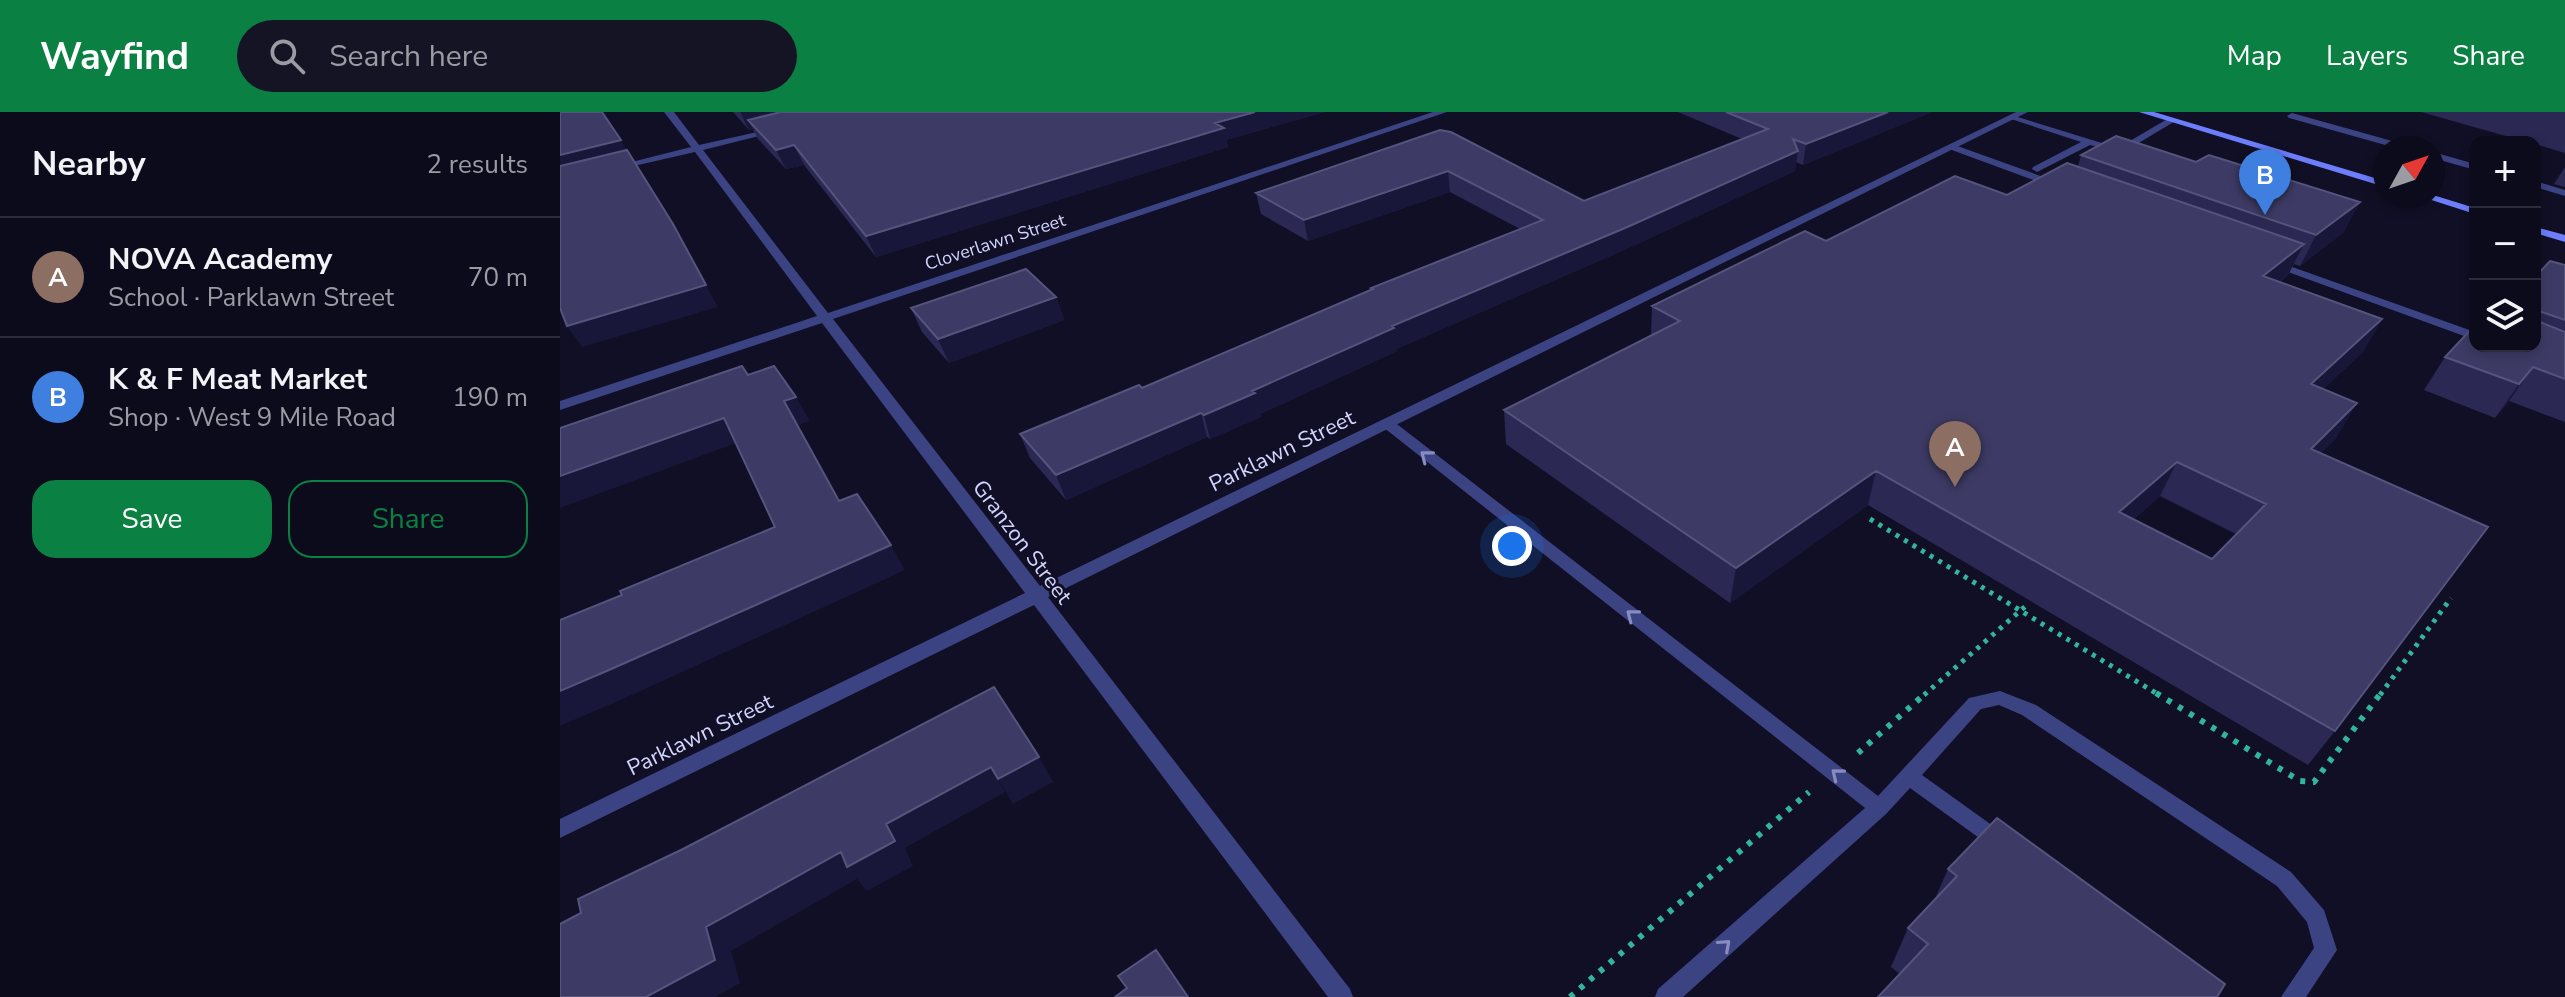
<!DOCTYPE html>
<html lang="en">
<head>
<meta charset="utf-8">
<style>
  body { margin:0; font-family:"Nunito Sans",sans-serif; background:#151425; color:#f1f3f6 }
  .controls { position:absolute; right:24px; top:24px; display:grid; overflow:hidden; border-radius:16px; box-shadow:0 4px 12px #0003 }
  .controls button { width:72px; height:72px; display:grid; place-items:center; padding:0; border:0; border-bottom:2px solid #2c2b3b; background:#0c0b1c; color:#f1f3f6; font:40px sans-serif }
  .compass { position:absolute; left:1813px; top:24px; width:72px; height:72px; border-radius:50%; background:#0c0b1c; box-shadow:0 4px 12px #0003; rotate:50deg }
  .you { position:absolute; left:952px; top:434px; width:28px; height:28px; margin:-20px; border:6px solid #fff; border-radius:50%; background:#1a73e8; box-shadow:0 0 0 12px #1a73e833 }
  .badge { display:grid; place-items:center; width:52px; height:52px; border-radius:50%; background:#0b8043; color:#fff; font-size:26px; font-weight:700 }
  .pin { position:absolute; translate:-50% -66px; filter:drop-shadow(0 2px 4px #0008) }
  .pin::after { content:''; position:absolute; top:42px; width:28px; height:24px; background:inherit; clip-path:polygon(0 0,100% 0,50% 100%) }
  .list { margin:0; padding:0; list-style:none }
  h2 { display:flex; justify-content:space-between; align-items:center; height:104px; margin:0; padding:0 32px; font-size:34px }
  h2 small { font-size:26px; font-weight:400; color:#9a9ba3 }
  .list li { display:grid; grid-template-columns:52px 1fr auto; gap:24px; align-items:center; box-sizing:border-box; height:120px; padding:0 32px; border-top:2px solid #2c2b3b }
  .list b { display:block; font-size:30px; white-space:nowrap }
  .list p { margin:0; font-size:26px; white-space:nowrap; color:#9a9ba3 }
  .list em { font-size:26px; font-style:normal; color:#9a9ba3 }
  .actions { display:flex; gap:16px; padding:24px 32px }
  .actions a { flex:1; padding:18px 0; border:2px solid #0b8043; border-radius:24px; text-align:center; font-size:28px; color:#0b8043 }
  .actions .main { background:#0b8043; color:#fff }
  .icon { flex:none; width:44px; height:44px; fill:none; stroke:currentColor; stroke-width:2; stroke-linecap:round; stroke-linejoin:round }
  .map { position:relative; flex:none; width:2005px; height:885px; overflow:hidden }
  header { display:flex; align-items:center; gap:48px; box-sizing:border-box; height:112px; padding:0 40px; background:#0b8043; color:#fff }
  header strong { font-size:38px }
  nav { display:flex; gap:44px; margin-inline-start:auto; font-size:28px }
  .search { width:560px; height:72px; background:#151425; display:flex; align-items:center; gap:20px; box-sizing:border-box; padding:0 28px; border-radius:44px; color:#9a9ba3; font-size:30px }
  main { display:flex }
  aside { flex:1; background:#0c0b1c }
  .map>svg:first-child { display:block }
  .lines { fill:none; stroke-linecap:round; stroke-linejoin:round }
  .path-far1 { stroke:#31b59b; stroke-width:5; stroke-dasharray:4 6; stroke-linecap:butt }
  .path { stroke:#31b59b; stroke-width:6; stroke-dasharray:5 8; stroke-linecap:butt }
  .service { fill:#3b4383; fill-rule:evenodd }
  .minor { fill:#3b4383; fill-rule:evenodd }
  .secondary { fill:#6d7efc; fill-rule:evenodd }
  .wall { fill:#2b2953; fill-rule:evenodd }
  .shaded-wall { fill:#181739 }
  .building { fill:#3d3b65; stroke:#55547d; stroke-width:2; fill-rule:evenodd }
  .oneway { stroke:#888cc0 }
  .labels { text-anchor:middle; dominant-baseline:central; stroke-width:6; stroke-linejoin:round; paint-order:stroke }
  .far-street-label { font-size:18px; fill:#d4d5fe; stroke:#100f25 }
  .street-label { font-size:22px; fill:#d4d5fe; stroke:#100f25 }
</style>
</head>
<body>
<header>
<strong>Wayfind</strong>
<div class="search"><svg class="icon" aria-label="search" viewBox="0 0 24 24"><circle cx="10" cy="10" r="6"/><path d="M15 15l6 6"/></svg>Search here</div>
<nav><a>Map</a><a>Layers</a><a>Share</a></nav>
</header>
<main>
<aside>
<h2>Nearby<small>2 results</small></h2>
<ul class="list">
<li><span class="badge" style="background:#8d6e63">A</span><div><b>NOVA Academy</b><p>School · Parklawn Street</p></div><em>70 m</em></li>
<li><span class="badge" style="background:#3f7fe0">B</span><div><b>K &amp; F Meat Market</b><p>Shop · West 9 Mile Road</p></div><em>190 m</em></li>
</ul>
<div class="actions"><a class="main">Save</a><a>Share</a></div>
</aside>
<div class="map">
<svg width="2005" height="885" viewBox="0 0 2005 885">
  <rect width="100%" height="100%" fill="#100f25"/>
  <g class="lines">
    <!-- path-far1 -->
    <path class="path-far1" d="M1310,407l289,176
      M1364,583l104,-91
      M1820,583l71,-97"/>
    <!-- path -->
    <path class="path" d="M1596,581l144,88 14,1 67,-89
      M1298,641l68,-60
      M1010,885l239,-205"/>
    <!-- service -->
    <path class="service" d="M1732,1l118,33 2,2h-16l-107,-30 -2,-2z
      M1451,3l107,33 51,-30 8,2 -55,33 -32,-8 -53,27 -5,-3 1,-2 48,-25 -70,-23z
      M1392,32l108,39 1,2 -9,2 -103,-38 -2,-2z
      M1873,40l42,12v6l-42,-12z
      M1975,69l30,9v6l-30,-9z
      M1713,148l202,72v8l-206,-75v-4z
      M828,308l5,1 485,375 91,-98 31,-7 36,14 255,167 33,38 13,40 -31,47h-25l33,-49 -7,-26 -30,-36 -255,-171 -23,-10 -18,4 -59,66 85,61 3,6 -3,6 -7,3 -7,-3 -83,-60 -24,26 -203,183h-28l3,-8 207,-181 -482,-381 -2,-3 2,-3z"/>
    <!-- minor -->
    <path class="minor" d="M104,0h10l25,33 80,-18v4l-76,19 125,163 605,-201h14l-614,207 207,267 976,-474h12l-980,485 302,392 3,8h-25l-294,-392 -474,233v-19l465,-226 -203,-270 -262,87v-9l257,-85 -122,-164 -83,19v-4l79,-20z"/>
    <!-- secondary -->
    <path class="secondary" d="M1579,0h15l231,69v6z
      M1873,83l42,13v6l-56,-18z
      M1975,115l30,8v7l-30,-9z"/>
  </g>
  <!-- wall -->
  <path class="wall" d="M173,0h591l-98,28 2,7 -352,110 -72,-92 -18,4 -28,-30 -5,-10 -4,1z
    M1118,0h254l-129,53 -7,-3 -1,9 -171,79 -228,99 1,2 -137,63 1,3 -51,22 -3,-2 -141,63 -36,-42 -10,-24 122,-46 229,-98v-2l149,-59 -70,-37 -142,49 -47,-27 -5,-21 184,-63 144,71 158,-62z
    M1861,0h144v41l-30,-9v-2h-8z
    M1521,43l263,77 -44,34 -6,-2 -6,11 -8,7 102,37 -19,33 -40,37 14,48 -16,16 14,278 -27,34 -440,-260 -138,98 -224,-159 -2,-34 147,-74 1,-30 174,-65 181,-46 71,-29zM1600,384l76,38 -24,25 -78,-40z
    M2005,55v20l-11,-3z
    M2005,153v157l-56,-21 -14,17 -71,-28 21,-33 90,-11v-69z
    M496,185l8,23 -115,43 -27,-31 -11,-24z
    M1388,757l269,128 -317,-23 -9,-7 17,-39 26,-27z"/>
  <!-- shaded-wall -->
  <path class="shaded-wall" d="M180,0h81l-73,8 5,9 -4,1z
    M695,0h69l-98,28 2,7 -352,110 -10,-21 349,-113z
    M1328,0h44l-129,53 3,-21z
    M61,28l11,19 -72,18v-22z
    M234,33l10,20 -18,4 -10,-19z
    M1238,39l-3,20 -171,79 -228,99 1,2 -137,63 1,3 -51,22 -6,-24 48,-24 140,-65z
    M888,59l2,21 -142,49 -4,-21z
    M1800,90l-16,30 -44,34 16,-31z
    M113,112l45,83 -136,40 -15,-21z
    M1744,132l-16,31 -40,32 15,-31z
    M496,185l8,23 -115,43 -11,-24z
    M1822,207l-19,33 -70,66 18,-34z
    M1973,255l-24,34 -14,17 24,-34z
    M236,285l14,24 -12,4 55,101 -69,-125z
    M1797,291l-20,34 -46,47 20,-35z
    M641,301l6,24 -141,63 -10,-25z
    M164,306l15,24 -179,66v-32z
    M1617,350l-17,34 -57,50 16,-34z
    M1316,359l-8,34 -138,98 6,-35z
    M331,433l14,25 -273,125 -72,31v-35z
    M479,645l14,25 -40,22 -15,-25z
    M431,655l14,25 -100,56 8,18 -46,25 -10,-12 -126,72 9,32 -25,14h-69l60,-70 180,-103z"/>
  <!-- building -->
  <path class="building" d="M0,0h42l19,28 -61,15z
    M221,0h474l-40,11 9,5 -358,108 -72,-91 -18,5 -28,-30z
    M1166,0h162l-82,32 -13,-5 5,12 -173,77 -233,98 2,2 -142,63 3,2 -51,22 -3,-2 -145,62 -36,-41 119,-49 3,3 231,-99 -2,-1 172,-68 -95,-49 -144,49 -48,-27 184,-63 11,2 133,69 184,-72z
    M1556,24l80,26 13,-7 151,47 -44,33 -235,-80z
    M67,38l46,74 33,61 -139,41 -7,-18v-142z
    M1507,51l237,81 -41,32 119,43 -71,65 46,19 -46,46 177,78 -153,204 -459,-260 -140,97 -232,-158 176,-89 -28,-15 153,-75 21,10 129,-65 52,19zM1617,350l89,42 -54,55 -93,-47z
    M1990,149l15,4v55l-26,-9h-4v-34z
    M466,157l30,28 -118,42 -27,-31z
    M1975,208l30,12v47l-32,-12 -14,17 -74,-27 30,-32v21h60z
    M182,254l6,9 26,-9 22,31 -12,4 55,100 18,-7 34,51 -282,125 -49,21v-71l62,-25 -2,-4 155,-64 -51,-109 -164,58v-48z
    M434,575l45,70 -41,22 -7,-12 -105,57 9,17 -48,26 -6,-15 -135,75 9,33 -69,37h-86v-73l21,-11 -3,-14 105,-50z
    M1437,706l228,166 -8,13h-339l50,-53 -20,-16 49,-52 -9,-7z
    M596,838l32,47h-73l12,-9 -9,-12z"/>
  <!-- one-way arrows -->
  <defs><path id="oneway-chevron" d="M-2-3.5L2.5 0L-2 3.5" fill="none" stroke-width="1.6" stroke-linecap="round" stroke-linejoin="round" transform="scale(2)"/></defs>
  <g class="oneway">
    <use href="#oneway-chevron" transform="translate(866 344) rotate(-142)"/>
    <use href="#oneway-chevron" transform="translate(1072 503) rotate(-142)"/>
    <use href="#oneway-chevron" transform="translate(1277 662) rotate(-141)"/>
    <use href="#oneway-chevron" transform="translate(1165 833) rotate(-42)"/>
  </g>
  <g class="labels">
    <!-- far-street labels -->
    <g class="far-street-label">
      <text transform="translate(435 130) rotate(-18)">Cloverlawn Street</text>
    </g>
    <!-- street labels -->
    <g class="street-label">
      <text transform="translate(722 339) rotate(-26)">Parklawn Street</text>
      <text transform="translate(462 430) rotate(53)">Granzon Street</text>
      <text transform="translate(140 623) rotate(-26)">Parklawn Street</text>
    </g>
  </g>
</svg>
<div class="controls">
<button>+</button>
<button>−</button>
<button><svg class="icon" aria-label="layers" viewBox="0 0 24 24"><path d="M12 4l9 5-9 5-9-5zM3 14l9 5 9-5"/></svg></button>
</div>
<svg class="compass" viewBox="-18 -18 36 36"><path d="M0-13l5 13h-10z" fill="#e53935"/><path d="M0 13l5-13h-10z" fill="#9a9ba3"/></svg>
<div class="you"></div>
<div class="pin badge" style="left:1395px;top:375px;background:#8d6e63">A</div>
<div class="pin badge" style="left:1705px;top:103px;background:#3f7fe0">B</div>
</div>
</main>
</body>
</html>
